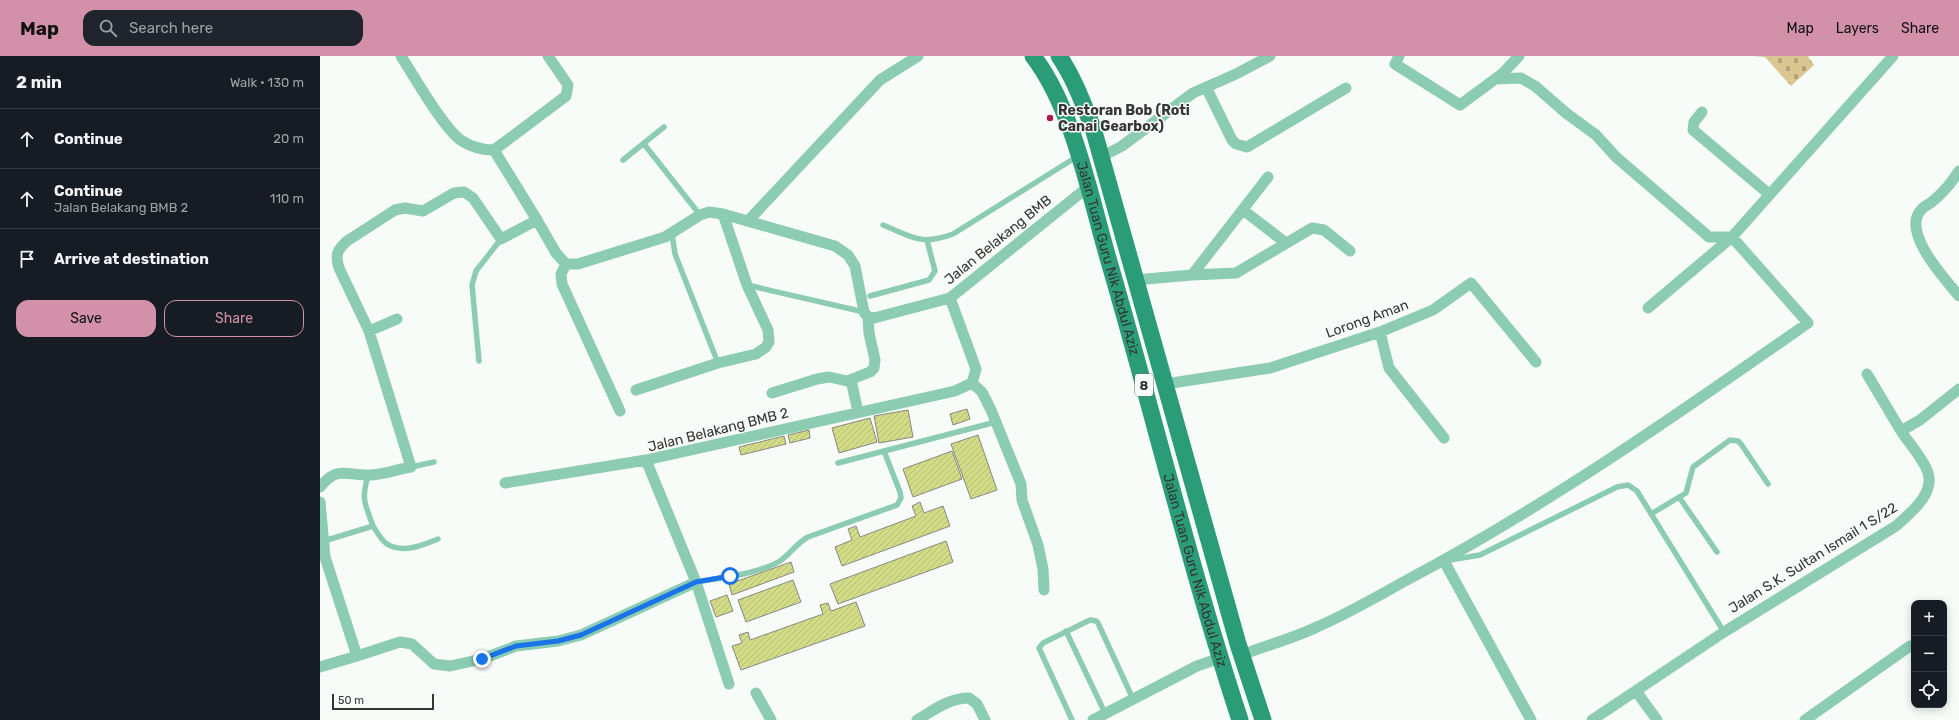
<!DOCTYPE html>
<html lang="en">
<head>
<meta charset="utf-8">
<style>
  body { margin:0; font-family:Rubik,sans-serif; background:#20242c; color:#f1f3f6 }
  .controls { position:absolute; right:12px; bottom:12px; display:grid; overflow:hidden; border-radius:8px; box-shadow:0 2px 10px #0003 }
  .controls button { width:36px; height:36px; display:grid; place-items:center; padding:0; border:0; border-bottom:1px solid #363941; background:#171b24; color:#f1f3f6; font:20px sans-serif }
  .scale { position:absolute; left:12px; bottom:10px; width:102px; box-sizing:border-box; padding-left:4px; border:2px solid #353635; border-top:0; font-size:11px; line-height:14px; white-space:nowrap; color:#353635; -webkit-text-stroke:3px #f8fcf8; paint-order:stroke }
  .stop { position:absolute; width:12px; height:12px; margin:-9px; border:3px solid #1a73e8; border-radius:50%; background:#fff }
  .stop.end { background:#1a73e8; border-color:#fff; box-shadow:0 1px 4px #0008 }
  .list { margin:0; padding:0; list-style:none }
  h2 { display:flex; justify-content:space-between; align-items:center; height:52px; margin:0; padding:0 16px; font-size:17px }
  h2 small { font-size:13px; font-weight:400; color:#9ea1a6 }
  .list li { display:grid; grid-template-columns:26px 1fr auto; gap:12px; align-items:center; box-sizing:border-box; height:60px; padding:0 16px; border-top:1px solid #363941 }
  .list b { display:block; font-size:15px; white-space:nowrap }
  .list p { margin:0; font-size:13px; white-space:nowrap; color:#9ea1a6 }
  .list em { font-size:13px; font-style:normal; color:#9ea1a6 }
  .actions { display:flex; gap:8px; padding:12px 16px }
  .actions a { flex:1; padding:9px 0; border:1px solid #d291a9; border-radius:12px; text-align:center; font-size:14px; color:#d291a9 }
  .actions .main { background:#d291a9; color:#111 }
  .icon { flex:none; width:22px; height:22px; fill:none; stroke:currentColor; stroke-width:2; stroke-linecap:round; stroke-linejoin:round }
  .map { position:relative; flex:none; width:1639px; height:664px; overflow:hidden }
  header { display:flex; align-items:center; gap:24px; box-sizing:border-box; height:56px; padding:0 20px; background:#d291a9; color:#111 }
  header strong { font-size:19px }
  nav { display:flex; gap:22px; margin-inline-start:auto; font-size:14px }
  .search { width:280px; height:36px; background:#20242c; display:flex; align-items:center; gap:10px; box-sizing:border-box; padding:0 14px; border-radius:12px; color:#9ea1a6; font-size:15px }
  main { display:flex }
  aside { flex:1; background:#171b24 }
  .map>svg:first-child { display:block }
  .cemetery { fill:url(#cemetery-stones) }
  .building { fill:url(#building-hatch); stroke:#878783 }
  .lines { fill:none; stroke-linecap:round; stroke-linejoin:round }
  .service { stroke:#8cccb2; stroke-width:5.5 }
  .minor { stroke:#8cccb2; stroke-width:11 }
  .primary { stroke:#2a9d78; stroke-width:17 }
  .route { stroke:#1a73e8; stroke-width:5 }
  .poi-dot { fill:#ad1a4b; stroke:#f8fcf8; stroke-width:1.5 }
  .labels { text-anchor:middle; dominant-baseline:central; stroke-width:3; stroke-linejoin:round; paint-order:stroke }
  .shield { fill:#f8fcf8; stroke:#707170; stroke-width:1 }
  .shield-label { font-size:13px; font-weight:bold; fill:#353635 }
  .poi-label { font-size:14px; font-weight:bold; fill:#353635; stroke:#f8fcf8; text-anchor:start }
  .street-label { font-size:14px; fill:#353635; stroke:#f8fcf8 }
</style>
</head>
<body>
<header>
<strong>Map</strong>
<div class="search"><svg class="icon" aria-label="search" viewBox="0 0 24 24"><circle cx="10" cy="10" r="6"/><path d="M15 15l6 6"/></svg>Search here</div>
<nav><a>Map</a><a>Layers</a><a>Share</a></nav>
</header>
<main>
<aside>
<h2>2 min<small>Walk · 130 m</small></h2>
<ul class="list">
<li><svg class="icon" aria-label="ahead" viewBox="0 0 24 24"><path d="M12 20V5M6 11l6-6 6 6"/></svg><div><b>Continue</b></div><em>20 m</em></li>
<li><svg class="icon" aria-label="ahead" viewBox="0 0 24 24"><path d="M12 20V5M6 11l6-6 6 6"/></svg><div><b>Continue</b><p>Jalan Belakang BMB 2</p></div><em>110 m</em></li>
<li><svg class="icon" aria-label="arrive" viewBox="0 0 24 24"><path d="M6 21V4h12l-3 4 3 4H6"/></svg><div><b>Arrive at destination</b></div></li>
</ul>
<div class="actions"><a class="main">Save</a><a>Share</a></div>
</aside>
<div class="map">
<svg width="1639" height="664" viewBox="0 0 1639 664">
  <defs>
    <pattern id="cemetery-stones" width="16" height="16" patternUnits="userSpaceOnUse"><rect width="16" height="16" fill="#dbc591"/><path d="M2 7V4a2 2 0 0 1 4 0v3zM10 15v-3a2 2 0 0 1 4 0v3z" fill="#b2a177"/></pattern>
    <pattern id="building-hatch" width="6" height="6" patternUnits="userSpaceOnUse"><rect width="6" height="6" fill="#d2dc87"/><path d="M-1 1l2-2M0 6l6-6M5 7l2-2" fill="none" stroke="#b5bd75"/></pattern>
  </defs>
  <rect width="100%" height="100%" fill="#f8fcf8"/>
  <!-- cemetery -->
  <path class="cemetery" d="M1433,0h56l-1,1 6,8 -23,21 -26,-29z"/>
  <!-- building -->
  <path class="building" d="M647,353l3,10 -17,6 -3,-11z
    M588,354l5,27 -34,6 -5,-27z
    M550,362l7,24 -38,11 -7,-25z
    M489,374l1,8 -20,5 -2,-8z
    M658,379l19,55 -26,9 -20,-55z
    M464,380l2,8 -45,11 -2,-8z
    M632,395l10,28 -49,18 -10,-28z
    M600,446l4,11 19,-7 7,20 -108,40 -7,-19 17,-7 -4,-11 8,-3 4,11 56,-21 -4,-10z
    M626,485l7,21 -115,42 -8,-20z
    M471,506l3,10 -62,23 -3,-11z
    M473,524l8,22 -55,20 -8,-22z
    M407,539l6,16 -17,6 -6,-16z
    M536,546l9,24 -124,44 -9,-24 10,-3 -3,-8 9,-3 2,8 73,-26 -3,-9 8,-2 3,8z"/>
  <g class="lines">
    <!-- service -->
    <path class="service" d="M324,88l56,71
      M303,104l41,-33
      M563,169c30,12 38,21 70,9l125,-78
      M352,178l3,20 43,109
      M427,229l117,27
      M550,240l59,-16 6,-9 -8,-31
      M159,305l-7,-76 4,-14 25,-32
      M518,407l158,-41
      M91,411l23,-5
      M48,420c-7,23 -3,28 5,50
      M1359,441l38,55
      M1331,458l35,-21 7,-26 37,-27 8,1 3,3 27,40
      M4,485l49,-15c4,6 8,14 14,18 16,10 36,1 51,-5
      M1130,504l30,-5 137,-68 11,-2 9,6 87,141
      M376,526c25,-4 62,-8 84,-21 10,-7 17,-18 28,-24l89,-32 4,-7 -1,-6 -16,-41
      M746,575l39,82
      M752,664l-33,-72 4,-5 47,-23 6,1 2,2 35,76"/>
    <!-- minor -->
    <path class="minor" d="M81,0c12,19 44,75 61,85 11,7 20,9 32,9l43,70
      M1079,0l-4,8 65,41 42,-31 17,-18
      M1175,23l26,-1 14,8 31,27 30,22 20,22 93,80h23l161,-181
      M886,31l26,53 4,4 11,3 99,-59
      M1382,56l-8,10 -1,8 76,64
      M174,94l72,-54 2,-11 -20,-29
      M781,101l21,-11 71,-53 43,-19 34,-18
      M1639,115c-7,11 -16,22 -26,30 -3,3 -9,5 -12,9 -20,22 24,69 38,86
      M923,154l43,33
      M428,165l132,-141 38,-24
      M246,208l-5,10 1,10 58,127
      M872,219l44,-2 76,-45 12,2 26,21
      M815,224l57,-5 76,-98
      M49,275l28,-12
      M1060,276l9,36 55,70
      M1547,318l34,57
      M531,324l7,32
      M652,327l10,9 9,18 30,74 1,16 16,45 5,24 1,21
      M845,328l105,-16 110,-36 53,-22 38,-27 65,79
      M316,334l82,-27 38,-9 10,-7 3,-5 -1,-12 -21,-45 -24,-71
      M452,337l45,-14 12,-2 18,4 23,-9 4,-4 1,-8 -6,-27 -1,-16
      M185,427l141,-23
      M0,431c17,-21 25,-12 48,-12 13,1 29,-6 43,-8l-42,-136 -30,-63c-4,-13 -2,-18 8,-27l48,-31 10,-2 18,3 31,-18 10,-1 9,6 28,41 36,-19 19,33 10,11h12l87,-27 35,-22 9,-3 14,2 112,32 13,9 7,11 9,46 4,5 6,1 76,-20 138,-111
      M0,446l5,55 32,99 43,-14 12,2 22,20 16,2 32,-7 34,-13 42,-5 23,-6 115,-53 -50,-122 309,-69 17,-8 4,-14 -26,-71
      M1124,505l87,159
      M376,526l33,102
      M922,599c25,-10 53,-17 77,-29 30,-13 59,-30 88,-46 141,-75 271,-166 401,-257l-76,-86 -84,71
      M0,611l37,-11
      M1316,635l21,29
      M436,637l15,27
      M597,664c17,-10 32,-22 52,-22l8,6 8,16
      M773,664l104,-54 23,-8
      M1272,664l132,-88 172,-106c14,-13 41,-33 31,-56 -6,-14 -18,-27 -26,-39l19,-11 39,-31
      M1485,664l105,-74"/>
    <!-- primary -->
    <g class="primary">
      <path id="s1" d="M713,0c40,52 57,140 75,202 45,154 82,310 132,462"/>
      <path d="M739,0c15,22 24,47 34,72l145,516 25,76"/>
    </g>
  </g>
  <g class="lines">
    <!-- route -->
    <path class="route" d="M162,603l34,-13 42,-5 23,-6 115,-53 34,-6"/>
  </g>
  <!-- markers -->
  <circle class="poi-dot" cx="730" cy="62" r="4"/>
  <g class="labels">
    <!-- shield labels -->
    <rect class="shield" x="815" y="318" width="18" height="22" rx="3"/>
    <g class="shield-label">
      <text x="824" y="329">8</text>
    </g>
    <!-- poi labels -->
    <g class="poi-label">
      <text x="738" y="54">Restoran Bob (Roti<tspan x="738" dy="16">Canai Gearbox)</tspan></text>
    </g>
    <!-- street labels -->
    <g class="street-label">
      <text transform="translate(678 184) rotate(-39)">Jalan Belakang BMB</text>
      <text stroke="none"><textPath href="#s1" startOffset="217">Jalan Tuan Guru Nik Abdul Aziz</textPath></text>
      <text transform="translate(1047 263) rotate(-20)">Lorong Aman</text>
      <text transform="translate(398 374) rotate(-14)">Jalan Belakang BMB 2</text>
      <text transform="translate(1493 502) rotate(-32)">Jalan S.K. Sultan Ismail 1 S/22</text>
      <text stroke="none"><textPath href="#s1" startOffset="541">Jalan Tuan Guru Nik Abdul Aziz</textPath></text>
    </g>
  </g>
</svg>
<div class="controls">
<button>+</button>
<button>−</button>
<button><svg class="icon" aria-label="locate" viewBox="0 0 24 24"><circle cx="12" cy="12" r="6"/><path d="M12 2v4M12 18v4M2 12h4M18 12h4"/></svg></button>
</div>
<div class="scale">50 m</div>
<div class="stop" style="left:410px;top:520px"></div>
<div class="stop end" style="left:162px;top:603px"></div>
</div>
</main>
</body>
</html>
